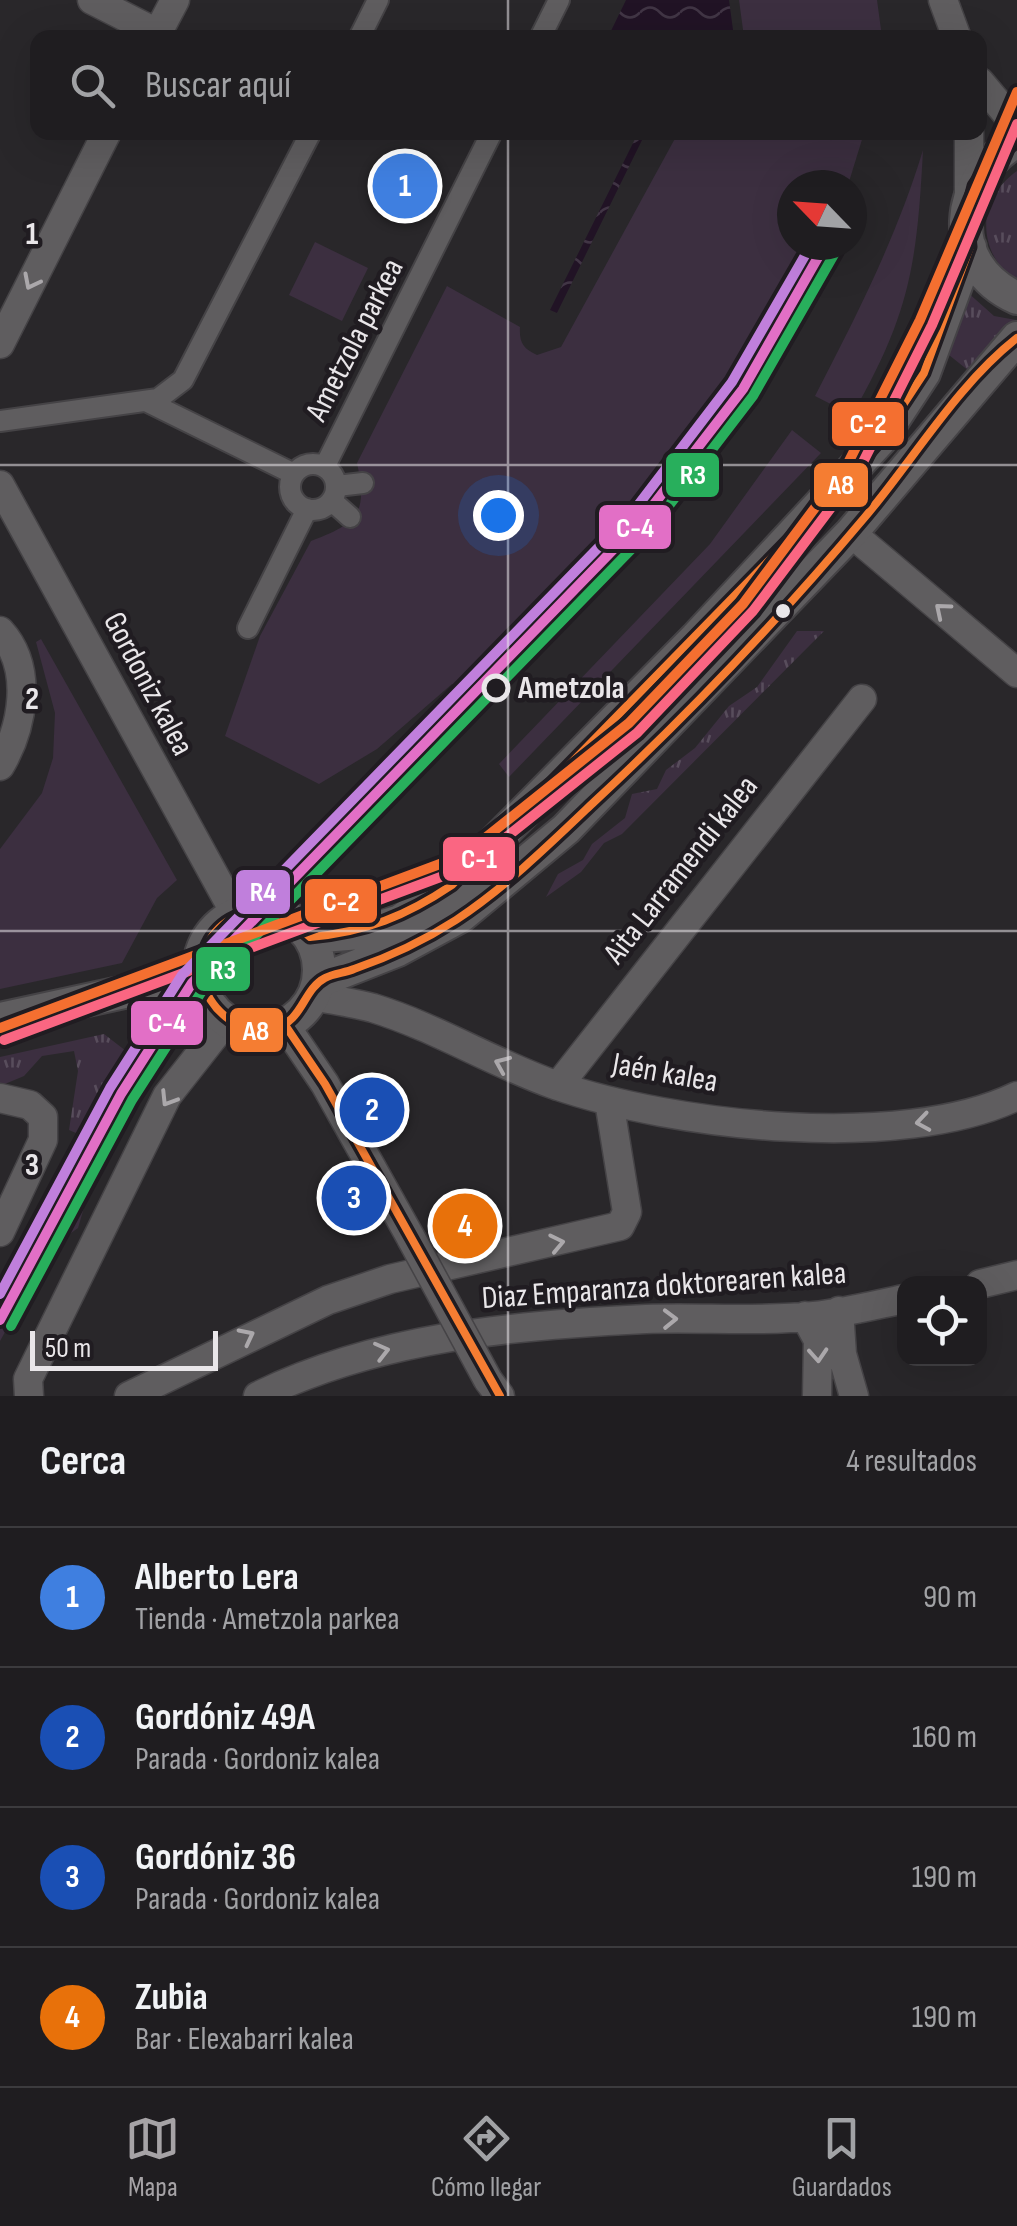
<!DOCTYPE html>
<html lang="es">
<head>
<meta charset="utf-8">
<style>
  body { margin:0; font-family:"Sofia Sans Condensed",sans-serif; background:#272629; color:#f1f3f6 }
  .controls { position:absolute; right:30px; bottom:30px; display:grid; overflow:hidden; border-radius:20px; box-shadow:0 10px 40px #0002 }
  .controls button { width:90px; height:90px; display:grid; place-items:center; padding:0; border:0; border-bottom:2px solid #3c3b3e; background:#1f1d20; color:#f1f3f6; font:50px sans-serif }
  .compass { position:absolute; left:777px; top:170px; width:90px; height:90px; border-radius:50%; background:#1f1d20; box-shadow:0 10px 40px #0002; rotate:295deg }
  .scale { position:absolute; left:30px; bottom:25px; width:188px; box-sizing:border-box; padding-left:10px; border:5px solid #e9e6e9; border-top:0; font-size:28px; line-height:35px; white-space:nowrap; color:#e9e6e9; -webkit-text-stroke:8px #201c21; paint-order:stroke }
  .you { position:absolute; left:498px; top:515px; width:35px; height:35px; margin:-25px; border:8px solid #fff; border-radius:50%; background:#1a73e8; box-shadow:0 0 0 15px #1a73e833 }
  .badge { display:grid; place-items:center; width:65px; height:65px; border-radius:50%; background:#a6a3a6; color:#fff; font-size:32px; font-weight:700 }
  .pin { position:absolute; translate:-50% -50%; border:5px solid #fff; box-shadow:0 2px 10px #0006 }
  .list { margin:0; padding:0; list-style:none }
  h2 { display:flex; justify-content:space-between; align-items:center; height:130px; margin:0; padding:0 40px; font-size:42px }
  h2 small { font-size:32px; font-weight:400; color:#a1a2a5 }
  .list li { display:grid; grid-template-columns:65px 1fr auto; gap:30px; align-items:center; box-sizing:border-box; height:140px; padding:0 40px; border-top:2px solid #3c3b3e }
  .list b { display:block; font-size:38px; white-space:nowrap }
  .list p { margin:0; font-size:32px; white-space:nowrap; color:#a1a2a5 }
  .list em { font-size:32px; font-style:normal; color:#a1a2a5 }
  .icon { flex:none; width:55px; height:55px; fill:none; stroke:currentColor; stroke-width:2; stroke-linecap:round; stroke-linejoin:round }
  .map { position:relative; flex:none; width:1017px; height:1396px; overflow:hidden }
  .search { position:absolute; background:#1f1d20; box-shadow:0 10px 40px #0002; left:30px; right:30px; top:30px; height:110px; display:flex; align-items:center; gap:25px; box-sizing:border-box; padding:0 35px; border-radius:20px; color:#a1a2a5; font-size:38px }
  .sheet { height:690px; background:#1f1d20 }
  nav { display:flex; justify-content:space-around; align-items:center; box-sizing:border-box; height:140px; border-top:2px solid #3c3b3e; background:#1f1d20; font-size:28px; color:#a1a2a5 }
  nav a { display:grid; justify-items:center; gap:5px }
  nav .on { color:#a6a3a6 }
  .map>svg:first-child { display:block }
  .grass { fill:url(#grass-tufts) }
  .green { fill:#3c2f40 }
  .water { fill:url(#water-waves) }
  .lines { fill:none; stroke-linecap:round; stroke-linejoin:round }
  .pedestrian-casing { stroke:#454346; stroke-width:24 }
  .minor-casing { stroke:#454346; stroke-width:31 }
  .tertiary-casing { stroke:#454346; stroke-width:36 }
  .pedestrian { stroke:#5f5d5f; stroke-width:20 }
  .minor { stroke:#5f5d5f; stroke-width:28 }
  .tertiary { stroke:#5f5d5f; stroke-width:32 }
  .minor-bridge-casing { stroke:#454346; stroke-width:31; stroke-linecap:butt }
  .minor-bridge { stroke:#5f5d5f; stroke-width:28 }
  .bus-1-casing { stroke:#201c21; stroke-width:15 }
  .bus-1 { stroke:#f57d32; stroke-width:8 }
  .rail-1-casing { stroke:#201c21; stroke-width:18 }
  .rail-2-casing { stroke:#201c21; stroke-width:18 }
  .rail-3-casing { stroke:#201c21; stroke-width:18 }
  .rail-4-casing { stroke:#201c21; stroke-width:18 }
  .rail-5-casing { stroke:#201c21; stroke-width:18 }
  .rail-1 { stroke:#e26fc6; stroke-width:10 }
  .rail-2 { stroke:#28af5c; stroke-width:10 }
  .rail-3 { stroke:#f46f30; stroke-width:10 }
  .rail-4 { stroke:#fa6682; stroke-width:10 }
  .rail-5 { stroke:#c07fdc; stroke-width:10 }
  .oneway { stroke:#aba8ab }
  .grid { fill:none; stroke:#e9e6e9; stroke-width:2.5; stroke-opacity:0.55 }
  .bus-dot { fill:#e9e6e9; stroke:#201c21; stroke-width:4 }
  .stop-dot { fill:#201c21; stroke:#e9e6e9; stroke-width:5 }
  .labels { text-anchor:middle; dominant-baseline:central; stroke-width:9; stroke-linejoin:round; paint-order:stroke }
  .street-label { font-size:32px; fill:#e9e6e9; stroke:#201c21 }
  .stop-label { font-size:32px; font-weight:bold; fill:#e9e6e9; stroke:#201c21; text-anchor:start }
  .grid-label { font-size:32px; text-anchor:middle; font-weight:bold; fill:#e9e6e9; stroke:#201c21; stroke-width:9; stroke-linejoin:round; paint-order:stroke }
  .line-badge { stroke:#201c21; stroke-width:4 }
  .badge-label { font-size:28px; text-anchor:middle; font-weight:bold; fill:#fff }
</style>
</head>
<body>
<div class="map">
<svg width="1017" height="1396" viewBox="0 0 1017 1396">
  <defs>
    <pattern id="grass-tufts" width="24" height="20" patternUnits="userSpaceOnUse" patternTransform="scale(2.5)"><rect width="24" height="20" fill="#3c2f40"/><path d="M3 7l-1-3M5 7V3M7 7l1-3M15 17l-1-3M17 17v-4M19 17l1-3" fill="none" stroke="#584d5c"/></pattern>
    <pattern id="water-waves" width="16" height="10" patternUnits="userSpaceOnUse" patternTransform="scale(2.5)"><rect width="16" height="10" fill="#211325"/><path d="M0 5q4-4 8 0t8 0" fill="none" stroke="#413545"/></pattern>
  </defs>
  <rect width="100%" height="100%" fill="#29272a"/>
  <!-- grass -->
  <path class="grass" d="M1017,171v112c-40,-31 -42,-82 0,-112z
    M966,291l28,25 22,4 -18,14 -29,37 -25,-20z
    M797,631h27l-202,203 -18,9 -23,29 -35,25 12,-23 25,-14 9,-16 33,-26 7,-24 25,-5 9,-19 29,-22 34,-42 28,-19z
    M104,1034l31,24 -59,75 -7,-3 9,-59 -4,-20 -32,5 -18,20 -24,10v-29z
    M151,1068l5,5 -46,78 -14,15 -18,62 -34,24 -1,11 -43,78v-43l50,-85 -4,-3z"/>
  <!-- green -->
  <path class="green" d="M739,0h138l5,37h-138z
    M678,133h186l-16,52h-56v60h33c-44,94 -98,176 -161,258l-9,-7 -189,200 -14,-12 -75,65 -58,35 -94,-48 35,-100 51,-95c47,-18 57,-27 46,-78l90,-177 73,41c-1,15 3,22 17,28l24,-8z
    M923,150c-6,114 -13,164 -71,265l-37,-19c42,-81 82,-160 108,-246z
    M315,242l53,26 -26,53 -53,-26z
    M792,430l29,23 -312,324 -10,-13 211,-220z
    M41,639l136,241 -20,18 -35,65 -122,26v-140l42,-56 11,-35 2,-45 -19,-71z"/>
  <!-- water -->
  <path class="water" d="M626,0h103l5,37h-126z
    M638,133l7,1 -88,179 -7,-3z"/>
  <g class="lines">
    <!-- pedestrian casing -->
    <g class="pedestrian-casing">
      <path id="pedestrian" d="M359,38l19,-38
        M540,38l19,-38
        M146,401l148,73
        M0,421l158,-22 25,-19 128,-248
        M290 487a23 23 0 1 1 46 0a23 23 0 1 1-46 0Z
        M325,466l167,-334
        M337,486l26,-3
        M332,501l18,16
        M248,628l59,-119"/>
    </g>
    <!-- minor casing -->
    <g class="minor-casing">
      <path id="minor" d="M92,0l65,33
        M943,0l14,38
        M155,38l20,-38
        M980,82l37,44
        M969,197v-65
        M0,344l107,-212
        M0,485l236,430
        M851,533l166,140
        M0,631c34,37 23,96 0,135
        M313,996c20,4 41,7 60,12 62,19 120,55 182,77 119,41 346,67 462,11
        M285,1025l40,59 86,154
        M558,1086l304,-387
        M0,1098l30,7 13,12v23l-43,92
        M980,1284l37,-9
        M839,1311l3,43 12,42
        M805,1316l13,24 -1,56
        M488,1380l12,16
        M29,1396l-1,-17 139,-283 59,-75
        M129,1396l199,-96 62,-21 230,-53 7,-14 -18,-111
        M258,1396c120,-59 256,-71 388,-77 55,-2 113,3 168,-3 30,-3 61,-11 90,-17"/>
    </g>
    <!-- tertiary casing -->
    <g class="tertiary-casing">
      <path id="tertiary" d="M1017,141c-63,37 -73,124 0,157
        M199 970a60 60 0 1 1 120 0a60 60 0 1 1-120 0Z
        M310,937l50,-4 40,-12 52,-36 244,-247 184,-198 44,-67 46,-126
        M319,981l79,-31 63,-34 105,-87 285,-296 166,-195
        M0,1019l161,-35 46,16"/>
    </g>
    <!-- pedestrian -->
    <use href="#pedestrian" class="pedestrian"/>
    <!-- minor -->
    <use href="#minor" class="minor"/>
    <!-- tertiary -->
    <use href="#tertiary" class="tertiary"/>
    <!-- minor-bridge casing -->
    <g class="minor-bridge-casing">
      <path id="minor-bridge" d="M411,1238l77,142"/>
    </g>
    <!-- minor-bridge -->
    <use href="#minor-bridge" class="minor-bridge"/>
    <!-- bus-1 casing -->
    <g class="bus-1-casing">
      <path id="bus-1" d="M1017,141l-26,20 -17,25 -7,28 3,33 -46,126 -44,67 -57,65 -371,380c-46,31 -86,47 -142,52 -9,-7 -20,-18 -31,-21 -66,-22 -108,62 -49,104 13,9 27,12 43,9 31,-8 29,-39 52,-51 9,-5 20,-5 29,-9 35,-12 71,-29 102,-49 50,-33 95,-77 138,-118 96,-89 187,-185 271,-285 49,-58 92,-132 152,-179
        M285,1025l40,59 175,312"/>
    </g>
    <!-- bus-1 -->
    <use href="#bus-1" class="bus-1"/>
    <!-- rail-1 casing -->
    <g class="rail-1-casing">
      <path id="rail-1" d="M0,1320l121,-226 71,-111 449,-462 102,-132 82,-144"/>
    </g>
    <!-- rail-2 casing -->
    <g class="rail-2-casing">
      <path id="rail-2" d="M11,1326l121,-226 70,-109 449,-462 102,-133 83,-145"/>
    </g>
    <!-- rail-3 casing -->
    <g class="rail-3-casing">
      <path id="rail-3" d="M0,1028l464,-173 165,-132 114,-119 104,-139 73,-145 97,-228"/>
    </g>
    <!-- rail-4 casing -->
    <g class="rail-4-casing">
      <path id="rail-4" d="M4,1040l466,-174 167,-133 116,-122 105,-139 74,-147 85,-201"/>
    </g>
    <!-- rail-5 casing -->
    <g class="rail-5-casing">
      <path id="rail-5" d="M0,1294l110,-206 72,-113 450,-462 100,-131 79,-137"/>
    </g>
    <!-- rail-1 -->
    <use href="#rail-1" class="rail-1"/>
    <!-- rail-2 -->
    <use href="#rail-2" class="rail-2"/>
    <!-- rail-3 -->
    <use href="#rail-3" class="rail-3"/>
    <!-- rail-4 -->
    <use href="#rail-4" class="rail-4"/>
    <!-- rail-5 -->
    <use href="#rail-5" class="rail-5"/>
  </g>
  <!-- one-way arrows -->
  <defs><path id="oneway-chevron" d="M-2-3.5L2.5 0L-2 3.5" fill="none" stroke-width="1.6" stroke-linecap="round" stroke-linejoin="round" transform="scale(2.5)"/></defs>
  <g class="oneway">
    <use href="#oneway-chevron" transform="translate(31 282) rotate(117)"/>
    <use href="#oneway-chevron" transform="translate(942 610) rotate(-140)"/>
    <use href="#oneway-chevron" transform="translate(502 1064) rotate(-157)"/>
    <use href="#oneway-chevron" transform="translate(168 1099) rotate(122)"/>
    <use href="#oneway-chevron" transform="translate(923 1122) rotate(171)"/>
    <use href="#oneway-chevron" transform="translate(557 1243) rotate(-12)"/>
    <use href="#oneway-chevron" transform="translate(670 1319) rotate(-1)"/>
    <use href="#oneway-chevron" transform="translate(247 1336) rotate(-27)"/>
    <use href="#oneway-chevron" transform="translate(382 1351) rotate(-14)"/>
    <use href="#oneway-chevron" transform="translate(818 1355) rotate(86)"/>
  </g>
  <!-- grid -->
  <path class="grid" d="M508,0v38M508,132v1264M0,465h1017M0,931h1017"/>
  <!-- markers -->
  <circle class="bus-dot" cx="783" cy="611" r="9"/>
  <circle class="stop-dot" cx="496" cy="688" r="12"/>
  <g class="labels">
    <!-- street labels -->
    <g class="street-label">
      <text transform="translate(355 340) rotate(-63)">Ametzola parkea</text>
      <text transform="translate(148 684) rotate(62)">Gordoniz kalea</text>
      <text transform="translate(681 870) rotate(-52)">Aita Larramendi kalea</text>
      <text transform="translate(665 1073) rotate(10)">Jaén kalea</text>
      <text transform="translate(664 1286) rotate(-4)">Diaz Emparanza doktorearen kalea</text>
    </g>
    <!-- stop labels -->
    <g class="stop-label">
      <text x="518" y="688">Ametzola</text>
    </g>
  </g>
  <g class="grid-label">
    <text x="32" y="244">1</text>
    <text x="32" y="709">2</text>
    <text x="32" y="1175">3</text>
  </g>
  <g class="line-badge">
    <rect x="830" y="400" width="76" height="48" rx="10" fill="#f46f30"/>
    <rect x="664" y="451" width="57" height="48" rx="10" fill="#28af5c"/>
    <rect x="812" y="461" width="58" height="48" rx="10" fill="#f57d32"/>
    <rect x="597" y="503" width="76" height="48" rx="10" fill="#e26fc6"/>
    <rect x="441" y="835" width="76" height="48" rx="10" fill="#fa6682"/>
    <rect x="234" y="868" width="58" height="48" rx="10" fill="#c07fdc"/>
    <rect x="303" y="877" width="76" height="48" rx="10" fill="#f46f30"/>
    <rect x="194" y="945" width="58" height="48" rx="10" fill="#28af5c"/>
    <rect x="129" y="999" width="76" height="48" rx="10" fill="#e26fc6"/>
    <rect x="228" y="1006" width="57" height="48" rx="10" fill="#f57d32"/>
  </g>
  <g class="badge-label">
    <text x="868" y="433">C-2</text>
    <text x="693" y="484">R3</text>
    <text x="841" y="494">A8</text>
    <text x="635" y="537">C-4</text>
    <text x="479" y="868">C-1</text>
    <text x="263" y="901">R4</text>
    <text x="341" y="911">C-2</text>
    <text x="223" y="979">R3</text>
    <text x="167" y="1032">C-4</text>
    <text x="256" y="1040">A8</text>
  </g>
</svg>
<div class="controls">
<button><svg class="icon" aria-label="locate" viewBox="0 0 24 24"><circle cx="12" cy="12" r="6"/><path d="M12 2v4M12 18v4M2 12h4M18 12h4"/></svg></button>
</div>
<svg class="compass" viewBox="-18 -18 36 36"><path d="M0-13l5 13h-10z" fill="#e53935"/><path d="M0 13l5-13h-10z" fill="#a1a2a5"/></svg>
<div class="scale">50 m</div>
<div class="you"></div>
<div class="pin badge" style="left:405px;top:186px;background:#3f7fe0">1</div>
<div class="pin badge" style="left:372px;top:1110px;background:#1a4fb4">2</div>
<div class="pin badge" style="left:354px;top:1198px;background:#1a4fb4">3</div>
<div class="pin badge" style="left:465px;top:1226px;background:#e8710a">4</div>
<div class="search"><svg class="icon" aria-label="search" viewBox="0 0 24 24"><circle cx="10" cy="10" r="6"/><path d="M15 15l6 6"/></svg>Buscar aquí</div>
</div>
<section class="sheet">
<h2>Cerca<small>4 resultados</small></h2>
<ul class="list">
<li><span class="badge" style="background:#3f7fe0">1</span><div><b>Alberto Lera</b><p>Tienda · Ametzola parkea</p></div><em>90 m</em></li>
<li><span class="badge" style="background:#1a4fb4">2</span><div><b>Gordóniz 49A</b><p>Parada · Gordoniz kalea</p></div><em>160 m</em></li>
<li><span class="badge" style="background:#1a4fb4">3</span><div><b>Gordóniz 36</b><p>Parada · Gordoniz kalea</p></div><em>190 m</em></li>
<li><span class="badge" style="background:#e8710a">4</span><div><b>Zubia</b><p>Bar · Elexabarri kalea</p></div><em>190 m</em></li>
</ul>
</section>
<nav>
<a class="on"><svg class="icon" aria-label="map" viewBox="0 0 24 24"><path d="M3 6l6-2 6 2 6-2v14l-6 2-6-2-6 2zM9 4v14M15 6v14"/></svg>Mapa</a>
<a><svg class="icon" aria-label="directions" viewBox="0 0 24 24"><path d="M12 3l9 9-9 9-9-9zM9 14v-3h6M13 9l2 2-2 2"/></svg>Cómo llegar</a>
<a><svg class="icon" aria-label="saved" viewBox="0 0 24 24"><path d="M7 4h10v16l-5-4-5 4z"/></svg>Guardados</a>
</nav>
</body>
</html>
